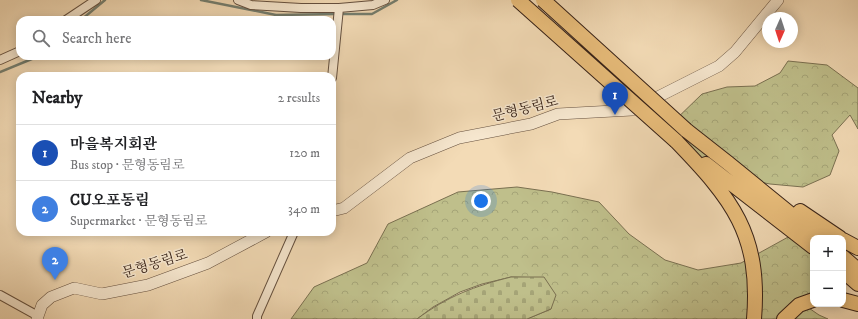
<!DOCTYPE html>
<html lang="en">
<head>
<meta charset="utf-8">
<style>
  body { margin:0; font-family:"IM FELL DW Pica","Noto Serif KR",serif; background:#f2f2f2; color:#202124 }
  .controls { position:absolute; right:12px; bottom:12px; display:grid; overflow:hidden; border-radius:8px; box-shadow:0 2px 10px #0003 }
  .controls button { width:36px; height:36px; display:grid; place-items:center; padding:0; border:0; border-bottom:1px solid #e0e0e0; background:#fff; color:#202124; font:20px sans-serif }
  .compass { position:absolute; left:762px; top:12px; width:36px; height:36px; border-radius:50%; background:#fff; box-shadow:0 2px 10px #0003; rotate:183deg }
  .you { position:absolute; left:481px; top:201px; width:14px; height:14px; margin:-10px; border:3px solid #fff; border-radius:50%; background:#1a73e8; box-shadow:0 0 0 6px #1a73e833 }
  .badge { display:grid; place-items:center; width:26px; height:26px; border-radius:50%; background:#111827; color:#fff; font-size:13px; font-weight:700 }
  .pin { position:absolute; translate:-50% -33px; filter:drop-shadow(0 1px 2px #0008) }
  .pin::after { content:''; position:absolute; top:21px; width:14px; height:12px; background:inherit; clip-path:polygon(0 0,100% 0,50% 100%) }
  .list { margin:0; padding:0; list-style:none }
  h2 { display:flex; justify-content:space-between; align-items:center; height:52px; margin:0; padding:0 16px; font-size:17px }
  h2 small { font-size:13px; font-weight:400; color:#757577 }
  .list li { display:grid; grid-template-columns:26px 1fr auto; gap:12px; align-items:center; box-sizing:border-box; height:56px; padding:0 16px; border-top:1px solid #e0e0e0 }
  .list b { display:block; font-size:15px; white-space:nowrap }
  .list p { margin:0; font-size:13px; white-space:nowrap; color:#757577 }
  .list em { font-size:13px; font-style:normal; color:#757577 }
  .icon { flex:none; width:22px; height:22px; fill:none; stroke:currentColor; stroke-width:2; stroke-linecap:round; stroke-linejoin:round }
  .map { position:relative; flex:none; width:858px; height:319px; overflow:hidden }
  .search { position:absolute; background:#fff; box-shadow:0 2px 10px #0003; left:16px; top:16px; width:320px; height:44px; display:flex; align-items:center; gap:10px; box-sizing:border-box; padding:0 14px; border-radius:12px; color:#757577; font-size:15px }
  .panel { position:absolute; background:#fff; box-shadow:0 2px 10px #0003; left:16px; top:72px; width:320px; height:164px; border-radius:12px }
  .map>svg:first-child { display:block }
  .forest { fill:url(#forest-crowns); stroke:#7a7051 }
  .cemetery { fill:url(#cemetery-stones); stroke:#7a7051 }
  .lines { fill:none; stroke-linecap:round; stroke-linejoin:round }
  .stream { stroke:#747e6f; stroke-width:2.5 }
  .minor-casing { stroke:#65503f; stroke-width:10 }
  .tertiary-casing { stroke:#65503f; stroke-width:12 }
  .trunk-casing { stroke:#362117; stroke-width:16 }
  .minor { stroke:#f7e8d0; stroke-width:8 }
  .tertiary { stroke:#f7e8d0; stroke-width:11 }
  .trunk { stroke:#eabe7b; stroke-width:14 }
  .trunk-bridge-casing { stroke:#362117; stroke-width:16; stroke-linecap:butt }
  .trunk-bridge { stroke:#eabe7b; stroke-width:14 }
  .labels { text-anchor:middle; dominant-baseline:central; stroke-width:3; stroke-linejoin:round; paint-order:stroke }
  .street-label { font-size:14px; fill:#362117; stroke:#f7e8d0 }
</style>
</head>
<body>
<div class="map">
<svg width="858" height="319" viewBox="0 0 858 319">
  <defs>
    <pattern id="forest-crowns" width="20" height="18" patternUnits="userSpaceOnUse"><rect width="20" height="18" fill="#bfbf8b"/><path d="M2 6a3 3 0 1 1 6 0M12 15a3 3 0 1 1 6 0" fill="none" stroke="#a5a477"/></pattern>
    <pattern id="cemetery-stones" width="16" height="16" patternUnits="userSpaceOnUse"><rect width="16" height="16" fill="#bfbf8b"/><path d="M2 7V4a2 2 0 0 1 4 0v3zM10 15v-3a2 2 0 0 1 4 0v3z" fill="#a5a477"/></pattern>
  </defs>
  <rect width="100%" height="100%" fill="#f3dbb6"/>
  <filter id="stains"><feTurbulence type="fractalNoise" baseFrequency=".005" numOctaves="4"/><feColorMatrix values="0 0 0 0 .2 0 0 0 0 .09 0 0 0 0 .02 0 0 0 .5 -.17"/></filter>
  <radialGradient id="worn" r=".72"><stop offset=".6" stop-color="#630" stop-opacity="0"/><stop offset="1" stop-color="#630" stop-opacity=".3"/></radialGradient>
  <!-- forest -->
  <path class="forest" d="M788,61l39,4 31,23v41l-8,-14 -18,20 7,16 -9,24 -27,12 -33,-3 -37,-7 -21,-7 -31,-27 -11,-18 32,-31 25,-7 28,-1 25,-13z
    M517,187l35,5 47,10 30,32 36,26 33,10 43,-7 49,-27 23,2v51l-10,15 16,11 9,4h-301l24,-10 -7,-31 -33,-1 -29,7 -22,8 -27,15 -16,12h-126l23,-32 53,-24 21,-39 70,-32z"/>
  <!-- cemetery -->
  <path class="cemetery" d="M511,277h33l12,18 -5,14 -24,10h-110c31,-23 58,-33 94,-42z"/>
  <g class="lines">
    <!-- stream -->
    <path class="stream" d="M201,0l75,15 60,-1
      M341,14h31l25,-14
      M81,20l24,-20
      M0,72l39,-16"/>
    <!-- minor casing -->
    <g class="minor-casing">
      <path id="minor" d="M238,0l13,5 50,3h38l34,-3 12,-5
        M66,20l30,-20
        M0,60l20,-9
        M332,78l7,-70
        M0,295l38,21
        M257,319v-3l37,-84"/>
    </g>
    <!-- tertiary casing -->
    <g class="tertiary-casing">
      <path id="tertiary" d="M332,211l12,-3 66,-50 49,-20 72,-14 27,-10 74,-4 87,-44 16,-14 43,-52
        M37,319l5,-14 9,-8 23,-9 28,6 46,-9 60,-22 58,-31"/>
    </g>
    <!-- trunk casing -->
    <g class="trunk-casing">
      <path id="trunk" d="M686,130l42,33 92,75
        M676,141c56,58 85,93 78,178
        M706,164l107,83
        M800,211l40,27
        M843,240l15,8
        M843,257l15,13
        M843,271l15,13
        M843,300l15,4
        M784,319l15,-14 14,-5"/>
    </g>
    <!-- minor -->
    <use href="#minor" class="minor"/>
    <!-- tertiary -->
    <use href="#tertiary" class="tertiary"/>
    <!-- trunk -->
    <use href="#trunk" class="trunk"/>
    <!-- trunk-bridge casing -->
    <g class="trunk-bridge-casing">
      <path id="trunk-bridge" d="M518,0l158,141
        M543,0l143,130"/>
    </g>
    <!-- trunk-bridge -->
    <use href="#trunk-bridge" class="trunk-bridge"/>
  </g>
  <g class="labels">
    <!-- street labels -->
    <g class="street-label">
      <text transform="translate(525 109) rotate(-14)">문형동림로</text>
      <text transform="translate(155 264) rotate(-17)">문형동림로</text>
    </g>
  </g>
  <rect width="100%" height="100%" filter="url(#stains)"/>
  <rect width="100%" height="100%" fill="url(#worn)"/>
</svg>
<div class="controls">
<button>+</button>
<button>−</button>
</div>
<svg class="compass" viewBox="-18 -18 36 36"><path d="M0-13l5 13h-10z" fill="#e53935"/><path d="M0 13l5-13h-10z" fill="#757577"/></svg>
<div class="you"></div>
<div class="pin badge" style="left:615px;top:115px;background:#1a4fb4">1</div>
<div class="pin badge" style="left:55px;top:280px;background:#3f7fe0">2</div>
<div class="search"><svg class="icon" aria-label="search" viewBox="0 0 24 24"><circle cx="10" cy="10" r="6"/><path d="M15 15l6 6"/></svg>Search here</div>
<section class="panel">
<h2>Nearby<small>2 results</small></h2>
<ul class="list">
<li><span class="badge" style="background:#1a4fb4">1</span><div><b>마을복지회관</b><p>Bus stop · 문형동림로</p></div><em>120 m</em></li>
<li><span class="badge" style="background:#3f7fe0">2</span><div><b>CU오포동림</b><p>Supermarket · 문형동림로</p></div><em>340 m</em></li>
</ul>
</section>
</div>
</body>
</html>
